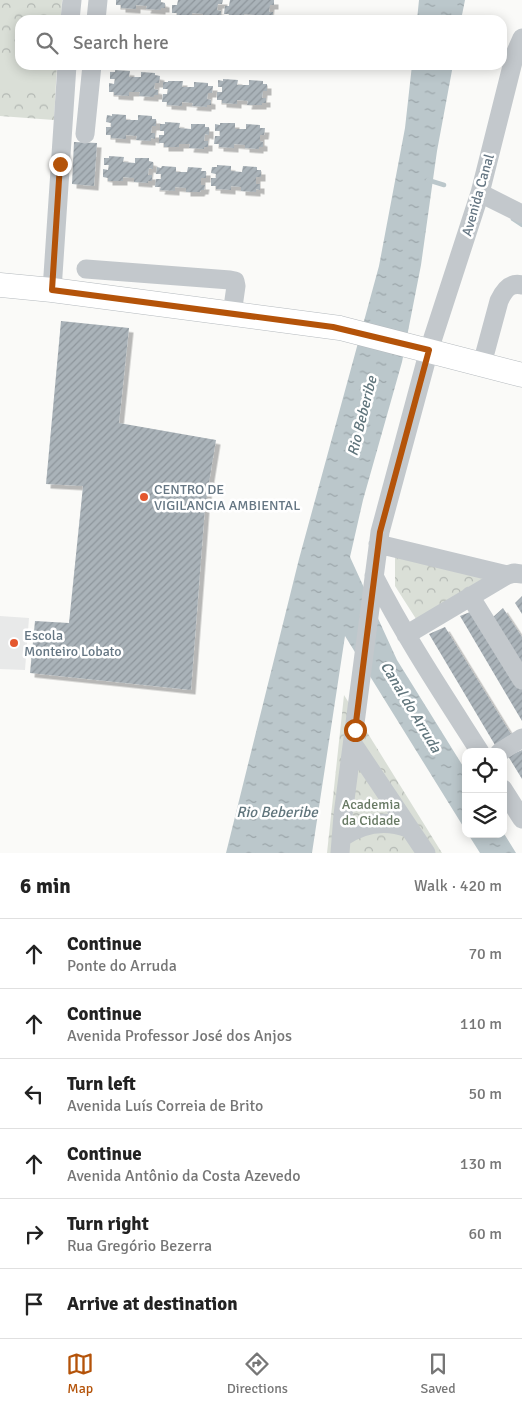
<!DOCTYPE html>
<html lang="en">
<head>
<meta charset="utf-8">
<style>
  body { margin:0; font-family:Signika,sans-serif; background:#f6f6f6; color:#222 }
  .controls { position:absolute; right:15px; bottom:15px; display:grid; overflow:hidden; border-radius:10px; box-shadow:0 2px 12px #0003 }
  .controls button { width:45px; height:45px; display:grid; place-items:center; padding:0; border:0; border-bottom:1px solid #e0e0e0; background:#fff; color:#222; font:25px sans-serif }
  .stop { position:absolute; width:15px; height:15px; margin:-11px; border:4px solid #b45309; border-radius:50%; background:#fff }
  .stop.end { background:#b45309; border-color:#fff; box-shadow:0 1px 5px #0008 }
  .list { margin:0; padding:0; list-style:none }
  h2 { display:flex; justify-content:space-between; align-items:center; height:65px; margin:0; padding:0 20px; font-size:21px }
  h2 small { font-size:16px; font-weight:400; color:#767676 }
  .list li { display:grid; grid-template-columns:32px 1fr auto; gap:15px; align-items:center; box-sizing:border-box; height:70px; padding:0 20px; border-top:1px solid #e0e0e0 }
  .list b { display:block; font-size:19px; white-space:nowrap }
  .list p { margin:0; font-size:16px; white-space:nowrap; color:#767676 }
  .list em { font-size:16px; font-style:normal; color:#767676 }
  .icon { flex:none; width:28px; height:28px; fill:none; stroke:currentColor; stroke-width:2; stroke-linecap:round; stroke-linejoin:round }
  .map { position:relative; flex:none; width:522px; height:853px; overflow:hidden }
  .search { position:absolute; background:#fff; box-shadow:0 2px 12px #0003; left:15px; right:15px; top:15px; height:55px; display:flex; align-items:center; gap:12px; box-sizing:border-box; padding:0 18px; border-radius:15px; color:#767676; font-size:19px }
  .sheet { height:485px; background:#fff }
  nav { display:flex; justify-content:space-around; align-items:center; box-sizing:border-box; height:70px; border-top:1px solid #e0e0e0; background:#fff; font-size:14px; color:#767676 }
  nav a { display:grid; justify-items:center; gap:2px }
  nav .on { color:#b45309 }
  .map>svg:first-child { display:block }
  .built { fill:#e8e9e9 }
  .park { fill:url(#park-crowns) }
  .pitch { fill:#dadfd7 }
  .water { fill:url(#water-ripples) }
  .lines { fill:none; stroke-linecap:round; stroke-linejoin:round }
  .stream { stroke:#bbc7cb; stroke-width:4.5 }
  .building { fill:url(#building-hatch); filter:url(#shadow) }
  .major-casing { stroke:#b5babe; stroke-width:25 }
  .minor { stroke:#c3c8cc; stroke-width:19 }
  .major { stroke:#fff; stroke-width:24 }
  .route { stroke:#b45309; stroke-width:6 }
  .poi-dot { fill:#e4572e; stroke:#fff; stroke-width:2 }
  .labels { text-anchor:middle; dominant-baseline:central; stroke-width:5; stroke-linejoin:round; paint-order:stroke }
  .street-label { font-size:14px; fill:#657683; stroke:#fff }
  .poi-label { font-size:14px; fill:#657683; stroke:#fff; text-anchor:start }
  .park-label { font-size:14px; fill:#687a64; stroke:#fff }
  .water-label { font-size:15px; font-style:italic; fill:#60757c; stroke:#fff }
</style>
</head>
<body>
<div class="map">
<svg width="522" height="853" viewBox="0 0 522 853">
  <defs>
    <pattern id="park-crowns" width="20" height="18" patternUnits="userSpaceOnUse" patternTransform="scale(1.25)"><rect width="20" height="18" fill="#dadfd7"/><path d="M2 6a3 3 0 1 1 6 0M12 15a3 3 0 1 1 6 0" fill="none" stroke="#b4b9b4"/></pattern>
    <pattern id="water-ripples" width="26" height="14" patternUnits="userSpaceOnUse" patternTransform="scale(1.25)"><rect width="26" height="14" fill="#bbc7cb"/><path d="M2 4q2-2 4 0t4 0M15 11q2-2 4 0t4 0" fill="none" stroke="#9ca6aa"/></pattern>
    <pattern id="building-hatch" width="6" height="6" patternUnits="userSpaceOnUse" patternTransform="scale(1.25)"><rect width="6" height="6" fill="#aab3b9"/><path d="M-1 1l2-2M0 6l6-6M5 7l2-2" fill="none" stroke="#8e969c"/></pattern>
    <filter id="shadow"><feDropShadow dx="4.5" dy="4.5" stdDeviation="0" flood-color="#0004"/></filter>
  </defs>
  <rect width="100%" height="100%" fill="#fafaf8"/>
  <!-- built -->
  <path class="built" d="M0,616l29,2 -4,52 -25,-1z"/>
  <!-- park -->
  <path class="park" d="M0,0h62l-1,20h-41v45h37l-3,55 -54,-4z
    M395,552l101,25 -78,45 -23,-36z
    M344,695l98,158h-115z"/>
  <!-- pitch -->
  <path class="pitch" d="M0,56l20,2v7h32l-2,29 -50,-5z"/>
  <!-- water -->
  <path class="water" d="M419,0h46l-4,20h-44z
    M412,65h41l-16,86 -16,114 -19,97 -39,138 -13,57 47,103 69,111v60l-121,-195 -33,217h-86l73,-294 80,-293 26,-138z
    M503,832l13,21h-36l-12,-19h35z"/>
  <g class="lines">
    <!-- stream -->
    <path class="stream" d="M428,180l16,5
      M513,219l9,6"/>
  </g>
  <!-- building -->
  <path class="building" d="M116,0h45v2l4,1v5h-4v2l-15,-1 1,-3 -11,-1v4l-15,-1v-3h-5z
    M178,0h45l-1,4h-4l-1,6 4,1v5h-4v2h-14v-4l-11,-1v4l-15,-1v-3h-5v-8h5z
    M230,0h44v5h-4l-1,7h4v5h-4v3l-15,-1 1,-4 -11,-1v4l-15,-1v-3h-5l1,-8h4z
    M115,70l15,1 -1,6h12v-5l14,1v2l5,1 -1,7h-4l-1,6 4,1v5h-4v2l-15,-1 1,-4h-11v4l-15,-1v-3h-5v-9l5,1 1,-5h-5v-7h5z
    M223,79l15,1 -1,5h12v-5l14,1v3h4v7h-4l-1,7h4v5h-4v2h-15l1,-4 -11,-1v4l-15,-1v-3h-5v-8h5v-5h-4v-7l5,1z
    M168,81h15l-1,6h12v-5l14,1v3h5l-1,7h-4l-1,6 4,1v5h-4v2l-15,-1 1,-3 -11,-1v4l-15,-1v-3h-5l1,-8h4l1,-5h-5v-7h5z
    M112,114l14,1v5h12v-5l14,1v3h4v7h-4l-1,7h4v6l-4,-1v3l-15,-1 1,-4 -11,-1v4l-15,-1v-3h-5v-8h5v-4l-5,-1 1,-7 5,1z
    M165,122l15,1 -1,5 12,1v-5h14v3h4v8l-4,-1 -1,7h4v6h-4v2l-15,-1 1,-4h-11v3h-15v-4h-5v-8h5v-4h-4v-7h5z
    M220,123h15v6h11v-5l14,1v3h5l-1,7h-4v6l3,1v5h-4v2l-14,-1v-3l-11,-1v4l-15,-1v-3h-5l1,-8h5v-5h-5v-7l5,1z
    M74,142l23,1 -3,43 -22,-2z
    M109,156l15,1 -1,5 12,1v-5h14v3l4,1v7l-4,-1 -1,7h4v6h-4v2l-14,-1v-4l-11,-1v4h-15v-3l-5,-1v-8l5,1 1,-5h-5v-7h5z
    M217,165l14,1v5l11,1 1,-6 14,1v3h4v7h-5v7h4v6l-4,-1v3l-15,-1v-4l-10,-1v4l-15,-1v-3h-5v-8h5v-4l-5,-1 1,-6h5z
    M162,166l14,1v5h11l1,-5 14,1 -1,3h5v7h-5v7h4l-1,5h-3l-1,2h-14v-4l-11,-1v4l-15,-1 1,-3h-6l1,-8h5v-5h-5l1,-7 4,1z
    M61,321l68,7 -10,95 97,17 -11,67 -14,183 -161,-17 5,-52 34,2 14,-137 -37,-2z
    M522,596v18l-7,-11z
    M503,608l19,29v31l-30,-50z
    M475,610l47,76v35l-62,-105z
    M445,627l66,107 -16,11 -66,-111z
    M522,750v29l-14,-23z"/>
  <g class="lines">
    <!-- major casing -->
    <g class="major-casing">
      <path id="major" d="M0,285l52,5 288,38 182,47"/>
    </g>
    <!-- minor -->
    <path class="minor" d="M70,20l2,-20
      M96,20l2,-20
      M85,134l7,-69
      M480,193l42,21
      M86,269l144,11 5,1 1,5 -4,28
      M52,290l15,-225
      M482,364l17,-63c5,-11 11,-19 23,-16
      M378,544l129,31
      M374,576c31,61 69,118 106,176
      M470,596l52,84
      M406,635l101,-60 7,-2 8,1
      M353,744l73,109
      M500,752l22,-14
      M503,789l19,30
      M341,838c20,-14 43,-19 67,-10
      M340,853l3,-38 37,-283 49,-182 51,-157 35,-139 7,-16"/>
    <!-- major -->
    <use href="#major" class="major"/>
  </g>
  <g class="lines">
    <!-- route -->
    <path class="route" d="M60,164l-8,126 281,37 96,23 -49,182 -25,198"/>
  </g>
  <!-- markers -->
  <g class="poi-dot">
    <circle cx="144" cy="497" r="5"/>
    <circle cx="14" cy="643" r="5"/>
  </g>
  <g class="labels">
    <!-- street labels -->
    <g class="street-label">
      <text transform="translate(478 195) rotate(-74)">Avenida Canal</text>
    </g>
    <!-- poi labels -->
    <g class="poi-label">
      <text x="154" y="489">CENTRO DE<tspan x="154" dy="16">VIGILANCIA AMBIENTAL</tspan></text>
      <text x="24" y="635">Escola<tspan x="24" dy="16">Monteiro Lobato</tspan></text>
    </g>
    <!-- park labels -->
    <g class="park-label">
      <text x="371" y="804">Academia<tspan x="371" dy="16">da Cidade</tspan></text>
    </g>
    <!-- water labels -->
    <g class="water-label">
      <text transform="translate(362 416) rotate(-76)">Rio Beberibe</text>
      <text transform="translate(411 707) rotate(59)">Canal do Arruda</text>
      <text x="277" y="812">Rio Beberibe</text>
    </g>
  </g>
</svg>
<div class="controls">
<button><svg class="icon" aria-label="locate" viewBox="0 0 24 24"><circle cx="12" cy="12" r="6"/><path d="M12 2v4M12 18v4M2 12h4M18 12h4"/></svg></button>
<button><svg class="icon" aria-label="layers" viewBox="0 0 24 24"><path d="M12 4l9 5-9 5-9-5zM3 14l9 5 9-5"/></svg></button>
</div>
<div class="stop" style="left:355px;top:730px"></div>
<div class="stop end" style="left:60px;top:164px"></div>
<div class="search"><svg class="icon" aria-label="search" viewBox="0 0 24 24"><circle cx="10" cy="10" r="6"/><path d="M15 15l6 6"/></svg>Search here</div>
</div>
<section class="sheet">
<h2>6 min<small>Walk · 420 m</small></h2>
<ul class="list">
<li><svg class="icon" aria-label="ahead" viewBox="0 0 24 24"><path d="M12 20V5M6 11l6-6 6 6"/></svg><div><b>Continue</b><p>Ponte do Arruda</p></div><em>70 m</em></li>
<li><svg class="icon" aria-label="ahead" viewBox="0 0 24 24"><path d="M12 20V5M6 11l6-6 6 6"/></svg><div><b>Continue</b><p>Avenida Professor José dos Anjos</p></div><em>110 m</em></li>
<li><svg class="icon" aria-label="left" viewBox="0 0 24 24"><path d="M17 20v-9H6M10 6l-5 5 5 5"/></svg><div><b>Turn left</b><p>Avenida Luís Correia de Brito</p></div><em>50 m</em></li>
<li><svg class="icon" aria-label="ahead" viewBox="0 0 24 24"><path d="M12 20V5M6 11l6-6 6 6"/></svg><div><b>Continue</b><p>Avenida Antônio da Costa Azevedo</p></div><em>130 m</em></li>
<li><svg class="icon" aria-label="right" viewBox="0 0 24 24"><path d="M7 20v-9h11M14 6l5 5-5 5"/></svg><div><b>Turn right</b><p>Rua Gregório Bezerra</p></div><em>60 m</em></li>
<li><svg class="icon" aria-label="arrive" viewBox="0 0 24 24"><path d="M6 21V4h12l-3 4 3 4H6"/></svg><div><b>Arrive at destination</b></div></li>
</ul>
</section>
<nav>
<a class="on"><svg class="icon" aria-label="map" viewBox="0 0 24 24"><path d="M3 6l6-2 6 2 6-2v14l-6 2-6-2-6 2zM9 4v14M15 6v14"/></svg>Map</a>
<a><svg class="icon" aria-label="directions" viewBox="0 0 24 24"><path d="M12 3l9 9-9 9-9-9zM9 14v-3h6M13 9l2 2-2 2"/></svg>Directions</a>
<a><svg class="icon" aria-label="saved" viewBox="0 0 24 24"><path d="M7 4h10v16l-5-4-5 4z"/></svg>Saved</a>
</nav>
</body>
</html>
